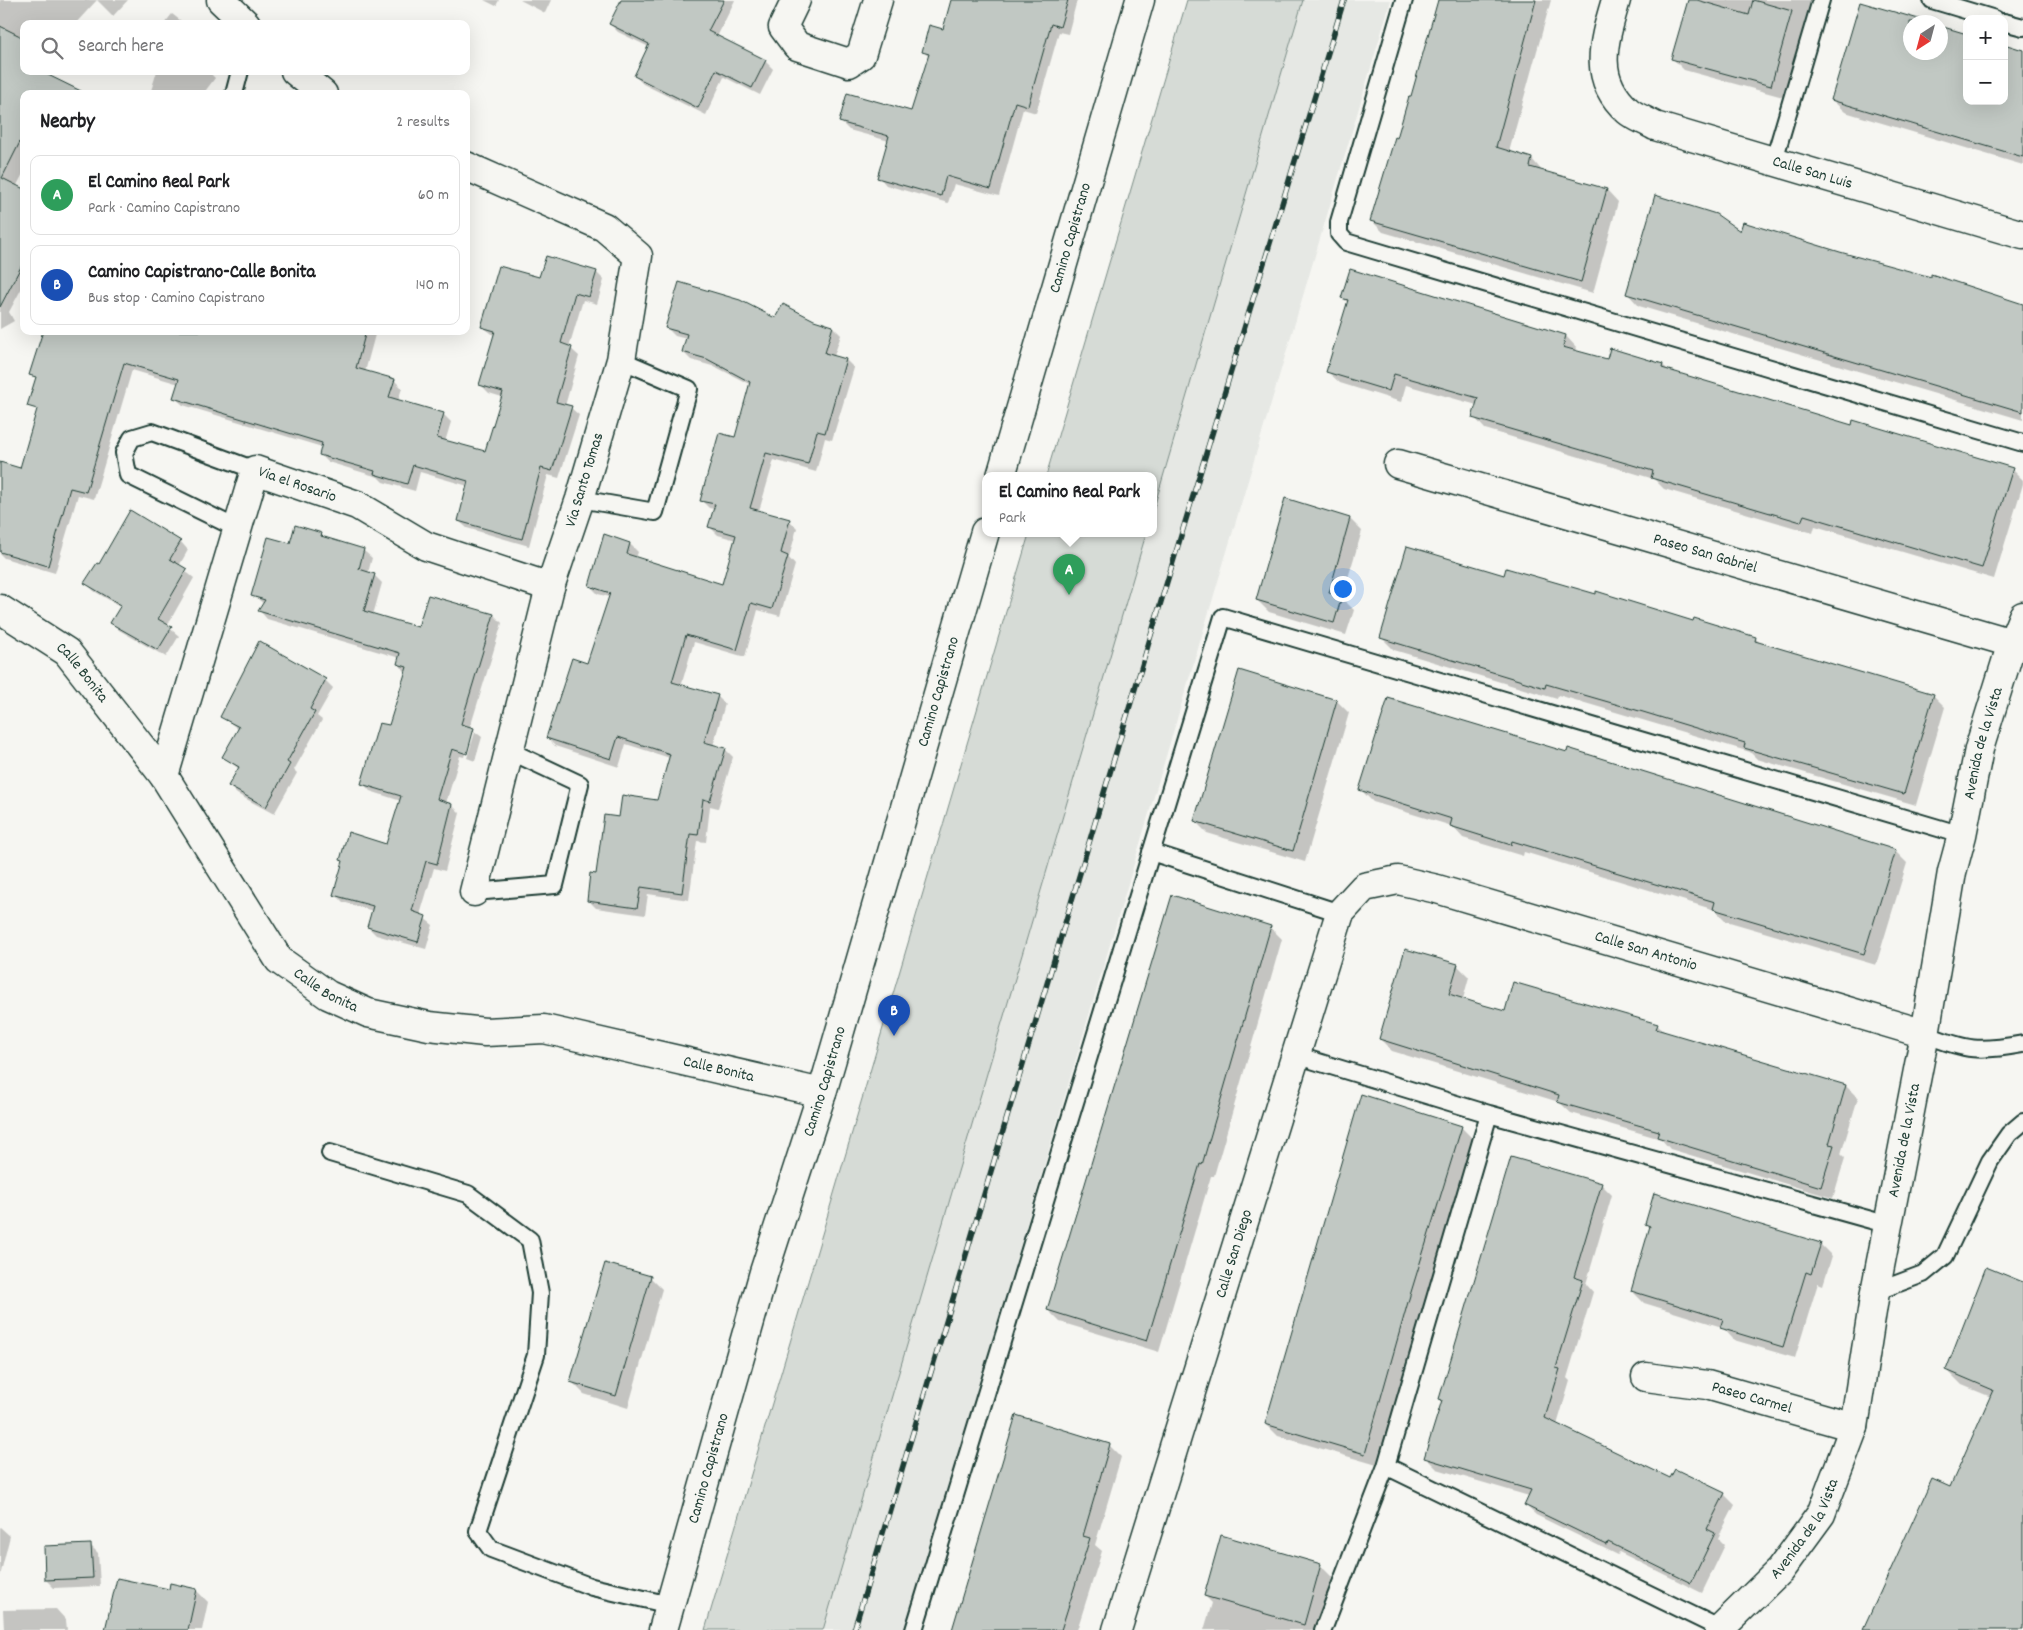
<!DOCTYPE html>
<html lang="en">
<head>
<meta charset="utf-8">
<style>
  body { margin:0; font-family:Dekko,sans-serif; background:#f2f2f2; color:#202124 }
  .controls { position:absolute; right:15px; top:15px; display:grid; overflow:hidden; border-radius:10px; box-shadow:0 5px 20px #0002 }
  .controls button { width:45px; height:45px; display:grid; place-items:center; padding:0; border:0; border-bottom:1px solid #e0e0e0; background:#fff; color:#202124; font:25px sans-serif }
  .compass { position:absolute; left:1903px; top:15px; width:45px; height:45px; border-radius:50%; background:#fff; box-shadow:0 5px 20px #0002; rotate:216deg }
  .you { position:absolute; left:1342px; top:588px; width:18px; height:18px; margin:-12px; border:4px solid #fff; border-radius:50%; background:#1a73e8; box-shadow:0 0 0 8px #1a73e833 }
  .badge { display:grid; place-items:center; width:32px; height:32px; border-radius:50%; background:#1f6fb2; color:#fff; font-size:16px; font-weight:700 }
  .pin { position:absolute; translate:-50% -41px; filter:drop-shadow(0 1px 2px #0008) }
  .pin::after { content:''; position:absolute; top:26px; width:18px; height:15px; background:inherit; clip-path:polygon(0 0,100% 0,50% 100%) }
  .popup { position:absolute; left:982px; top:472px; width:175px; height:65px; box-sizing:border-box; display:grid; place-content:center; border-radius:10px; background:#fff; filter:drop-shadow(0 1px 4px #0005); font-size:16px; white-space:nowrap; color:#757577 }
  .popup b { font-size:19px; color:#202124 }
  .popup::after { content:''; position:absolute; left:50%; top:100%; margin-left:-10px; border:10px solid transparent; border-top-color:#fff }
  .list { margin:0; padding:0; list-style:none }
  h2 { display:flex; justify-content:space-between; align-items:center; height:65px; margin:0; padding:0 20px; font-size:21px }
  h2 small { font-size:16px; font-weight:400; color:#757577 }
  .list li { display:grid; grid-template-columns:32px 1fr auto; gap:15px; align-items:center; box-sizing:border-box; height:80px; margin:0 10px 10px; padding:0 10px; border:1px solid #e0e0e0; border-radius:10px }
  .list b { display:block; font-size:19px; white-space:nowrap }
  .list p { margin:0; font-size:16px; white-space:nowrap; color:#757577 }
  .list em { font-size:16px; font-style:normal; color:#757577 }
  .icon { flex:none; width:28px; height:28px; fill:none; stroke:currentColor; stroke-width:2; stroke-linecap:round; stroke-linejoin:round }
  .map { position:relative; flex:none; width:2023px; height:1630px; overflow:hidden }
  .search { position:absolute; background:#fff; box-shadow:0 5px 20px #0002; left:20px; top:20px; width:450px; height:55px; display:flex; align-items:center; gap:12px; box-sizing:border-box; padding:0 18px; border-radius:10px; color:#757577; font-size:19px }
  .panel { position:absolute; background:#fff; box-shadow:0 5px 20px #0002; left:20px; top:90px; width:450px; height:245px; border-radius:10px }
  .map>svg:first-child { display:block }
  .built { fill:#e6e8e4 }
  .green { fill:#d6dbd6; stroke:#7a8c85 }
  .shadow { fill:#0003 }
  .building { fill:#c1c8c3; stroke:#1f3d34 }
  .lines { fill:none; stroke-linecap:round; stroke-linejoin:round }
  .lane-casing { stroke:#1f3d34; stroke-width:20 }
  .street-casing { stroke:#1f3d34; stroke-width:31 }
  .secondary-casing { stroke:#1f3d34; stroke-width:31 }
  .lane { stroke:#f6f6f2; stroke-width:16 }
  .street { stroke:#f6f6f2; stroke-width:28 }
  .secondary { stroke:#f6f6f2; stroke-width:28 }
  .rail-casing { stroke:#1f3d34; stroke-width:5.5 }
  .rail { stroke:#f6f6f2; stroke-width:4; stroke-dasharray:11; stroke-linecap:butt }
  .labels { text-anchor:middle; dominant-baseline:central; stroke-width:5; stroke-linejoin:round; paint-order:stroke }
  .street-label { font-size:16px; fill:#1f3d34; stroke:#f6f6f2 }
</style>
</head>
<body>
<div class="map">
<svg width="2023" height="1630" viewBox="0 0 2023 1630">
  <rect width="100%" height="100%" fill="#f6f6f2"/>
  <filter id="ink" filterUnits="userSpaceOnUse"><feTurbulence type="fractalNoise" baseFrequency=".02" numOctaves="2"/><feDisplacementMap in="SourceGraphic" scale="10" xChannelSelector="R" yChannelSelector="G"/><feConvolveMatrix kernelMatrix="1 2 1 2 8 2 1 2 1" color-interpolation-filters="sRGB"/></filter>
  <g filter="url(#ink)">
    <!-- built -->
    <path class="built" d="M1303,0h88l-485,1630h-83l323,-1096h7v-23z"/>
    <!-- green -->
    <path class="green" d="M1187,0h116l-150,511v-35h-107z
      M1029,534h117l-323,1096h-118z"/>
    <!-- shadow -->
    <path class="shadow" d="M0,0h128l-15,16 -16,-16 -22,24h-51v148l-8,15 8,3v94l-15,28 5,9 -14,8z
      M484,0h15l-3,6z
      M520,0h31l-6,13z
      M622,0h113l-18,37 48,24 8,8 -13,26 -36,-18 -18,38 -63,-31 -8,-8 14,-29 -31,-15 -8,-8z
      M952,0h125l-9,34 -9,-2 -23,81 -13,-4 -24,87 -45,-12 -6,19 -62,-18 -7,-8 10,-36 -40,-11 -8,-8 71,-9 17,-56 -6,-6 21,-21z
      M1440,0h111l-42,152 23,7 11,13 64,18 11,12 -25,91 -210,-61 -12,-12 41,-122z
      M1689,0h122l-28,97 -99,-27 -12,-12z
      M1861,3l65,19h-16v30l57,49h37l19,-46v110l-178,-53 -13,-12z
      M172,14l13,10h-21z
      M157,71h51l7,7 -12,16h-53z
      M1741,233l98,20 92,26 1,-3 91,28v116l-384,-114 -12,-13z
      M596,272l8,8 -7,24 -14,-4 -14,47 10,9 -14,50 6,2 8,7 -20,63 -11,-3 -19,71 -62,-18 -8,-7 9,-35 -48,-14 -5,19 -32,-9 -5,-5 -50,-15 -8,-8 2,-7 -139,-42 -8,-7 4,-14 -47,-14 -38,129 -16,-4 -23,78 -51,-15 -4,-4v-90l20,6 18,-59 -4,-4 22,-76h320l-11,41 29,8 8,8 -4,13 45,13 8,8 -6,20 41,11 16,-56 -13,-4 -8,-8 14,-49 -12,-9 57,-48z
      M1343,298l223,38 11,12 -1,4 32,9 55,4 6,6 183,55 160,43 11,11v4l-29,95 -179,-53 -2,7 -149,-44 -10,-10 -169,-50 -11,-12 3,-12 -71,-20 -5,17 -61,-19 -12,-11 20,-69z
      M776,320l38,1 19,6 8,8 -7,21 12,4 8,8 -22,72 -7,-2 -9,34 -42,-12 -15,51 30,9 8,8 -8,30 6,7 -15,51 -22,-6 -13,47 -51,-15 -13,44 36,10 8,8 -12,42 12,3 8,8 -15,51 -8,-2 -4,36 -9,-1 -8,59 -41,-6 -3,21 -49,-7 -8,-8 32,-81 38,-18 12,-43 -44,-14 -7,23 -64,-21 -8,-8 41,-73 22,-68 -12,-3 -8,-8 40,-42 8,8 -2,6 87,27 13,-45 -18,-5 -8,-8 5,-18 -6,-1 -8,-8 35,-61 15,-54 -35,-18 -25,-7 -8,-8 4,-13 -12,-3 -8,-8z
      M131,512l50,30 7,8 -9,16 15,12 -27,48 12,10 -13,21 -47,-27 -7,-8 9,-15 -27,-16 -8,-8 14,-18z
      M1350,519l12,12 -20,67 12,12 -8,25 -77,-23 -12,-12z
      M321,534l6,6 37,11 8,7 -4,15 6,2 8,8 -9,32 46,13 75,-13 8,8 -32,105 12,9 -7,24 -8,-3 8,-26h-3l-8,25 -4,-1 -14,47 6,2 8,8 -15,58 -11,-3 -14,47 13,10 -7,24 -50,-14 -8,-8 5,-16 -30,-9 -8,-8 52,-49 14,-44 -31,-10 -7,-8 27,-56 16,-55 -8,-8 2,-6 -133,-39 -7,-8 4,-7 -11,-9 38,-50z
      M1505,577l250,61 6,6 172,51 12,12 -29,98 -159,-46 -7,-7 -94,-28 -98,-29 -1,4 -163,-49 -12,-12z
      M325,680l8,8 -16,28 5,4 -28,50 3,3 -23,41 -37,-20 -8,-8 10,-17 -15,-12 15,-27 -17,-14z
      M1337,701l12,12 -44,149 -98,-29 -12,-12z
      M1361,790l534,61 12,12 -31,102 -150,-44 -11,-11 -191,-58 -1,4 -60,-18 -11,-12 -79,-24z
      M1270,927l12,12 -68,237h-3l-52,176 -99,-30 -12,-12z
      M1457,965l12,12 -6,22 43,14 151,12 9,8 180,53 12,12 -17,56 4,4 -12,40 -163,-49 -9,-10 -90,-26 -12,-11 -167,-51 -12,-12z
      M1461,1127l12,12 -96,326 -99,-29 -12,-12z
      M1601,1184l11,11 -26,89 7,8 -26,86 3,3 -13,44 114,55 53,14 11,11 -17,33 7,7 -23,48 -83,-41 -1,3 -82,-40 -11,-10 4,-9 -92,-27 -11,-11 17,-57 -3,-2z
      M1646,1224l174,20 12,12 -9,29 -5,-2 -23,75 -61,-18 -12,-13 -78,-24 -12,-12 19,-62z
      M650,1277l12,12 -34,119 -44,-14 -12,-12z
      M2023,1284v346h-159l87,-141 40,-92 -29,-12 -15,-15z
      M1109,1445l12,12 -26,88 7,6 -25,79h-123z
      M0,1527l10,9 -10,40z
      M90,1545l8,8 2,33 -46,2 -8,-8z
      M1320,1565l12,12 -15,53h-113l8,-27 -7,-7z
      M170,1590h26l12,12 -6,28h-95z
      M56,1609l10,11 1,10h-63l-1,-20z"/>
    <!-- building -->
    <path class="building" d="M621,0h103l-16,31 58,29 -14,28 -36,-18 -18,38 -64,-32 15,-32 -40,-20z
      M951,0h117l-8,27 -9,-3 -23,82 -13,-4 -24,87 -45,-13 -5,20 -64,-18 12,-42 -50,-14 8,-29 64,18 18,-57 -7,-2 7,-27 14,4z
      M1438,0h98l-40,147 36,11 -2,9 77,22 -26,93 -211,-61 25,-84 2,1 12,-42h2z
      M1688,0h9l52,15 4,-15 39,11 -21,75 -100,-27z
      M1860,2l69,20h-19v30h30v-26l27,8v67h37v-57l19,6v107l-192,-57z
      M0,26l24,12v33h16l47,23h-63v40l-22,44 22,11v72l-24,46z
      M1655,195l61,19 24,17 3,-9 97,30 91,25v-3l92,30v108l-397,-118z
      M546,256l51,15 -8,26 -14,-4 -14,50 11,4 -16,55 16,4 -20,65 -11,-3 -19,71 -64,-18 10,-40 -55,-16 -6,19 -33,-10 1,-3 -56,-16 3,-12 -149,-45 6,-19 -55,-16 -38,129 -16,-4 -22,78 -48,-14v-90l20,6 17,-59 -10,-3 9,-29 -7,-2 14,-44h323l-10,37 39,11 -6,18 55,16 -7,25 48,13 18,-59 -24,-7 16,-54 -14,-4 18,-61 40,11z
      M1350,269l216,66 -3,12 44,12 3,-11 53,16 -1,4 190,57 1,-5 160,48 -31,100 -178,-53 -3,7 -150,-44 2,-7 -181,-53 6,-20 -84,-24 -5,17 -63,-19 22,-72 -7,-2z
      M679,282l61,18 35,18 8,-14 31,16 19,6 -8,27 21,6 -21,74 -8,-2 -9,33 -42,-11 -16,55 40,11 -9,34 7,3 -16,53 -21,-6 -14,47 -51,-15 -14,47 46,13 -14,47 22,6 -16,53 -7,-2 -5,36 -8,-1 -8,59 -41,-6 -4,21 -50,-7 3,-28 6,1 8,-59 15,2 3,-22 35,5 13,-46 -52,-17 -7,22 -65,-21 26,-80 15,5 23,-70 -21,-7 15,-52 26,9 -3,11 95,30 14,-49 -28,-8 7,-23 -15,-3 19,-68 16,4 15,-55 -43,-23 -25,-7 5,-18 -22,-6z
      M1285,498l65,20 -21,75 13,3 -8,27 -78,-23z
      M130,510l51,31 -11,18 17,10 -29,50 14,8 -14,23 -48,-27 11,-18 -37,-22 13,-20 2,1z
      M295,525l27,8 -1,3 43,13 -5,20 16,5 -11,37 54,16 10,-32 66,19 -33,110 13,4 -7,26 -15,-5 -15,50 15,5 -15,60 -11,-3 -14,50 14,5 -8,26 -51,-15 6,-21 -40,-11 10,-34 -3,-1 8,-28 38,12 15,-48 -40,-12 18,-61 10,2 18,-58 -10,-3 3,-11 -142,-42 7,-11 -14,-4 17,-59 22,6z
      M1407,546l97,29 2,-7 90,26v-3l97,30 1,-3 62,19 -1,4 179,53 -30,100 -160,-46 1,-5 -102,-31 -97,-28 -1,4 -165,-50z
      M259,641l67,38 -16,30 5,3 -28,50 3,2 -24,43 -38,-21 11,-19 -17,-10 17,-30 -19,-10z
      M1239,670l98,30 -44,151 -99,-30z
      M1388,698l179,54 1,-4 328,102 -32,104 -151,-45 2,-7 -203,-61 -1,4 -61,-19 2,-7 -93,-29z
      M1172,895l99,31 -69,239 -2,-1 -53,177 -100,-31z
      M1405,949l53,15 -9,30 31,10 25,7 8,-29 145,42 -2,5 190,56 -17,59 5,1 -13,42 -164,-50 2,-6 -102,-29 2,-7 -180,-56z
      M1361,1094l101,32 -54,176 -43,152 -100,-30z
      M1511,1157l91,26 -28,94 9,3 -27,88 4,1 -15,49 125,60 5,-9 50,24 -18,36 8,4 -24,50 -83,-41 -1,3 -83,-40 7,-15 -107,-32 18,-58 -3,-1z
      M1654,1193l167,50 -10,31 -5,-2 -23,75 -63,-19 3,-9 -92,-28 19,-65 -5,-2z
      M605,1263l46,13 -35,120 -46,-14z
      M1986,1267l37,15v348h-160l69,-151 18,8 43,-97 -47,-20z
      M1016,1415l94,29 -27,92 7,2 -29,92h-109z
      M1221,1535l100,29 -17,61 -100,-29z
      M91,1544l2,34 -48,2 -1,-34z
      M117,1578l52,11 1,-6 27,6 -9,41h-83z"/>
    <g class="lines">
      <!-- lane casing -->
      <g class="lane-casing">
        <path id="lane" d="M1404,0l-65,222v12l7,8 677,201
          M1932,0l63,19
          M2004,22l19,5
          M234,94l6,-23
          M1774,160l47,-160
          M580,499l75,13 34,-123 -68,-29
          M238,529l-110,-54 -4,-22 8,-15 20,-6 103,38
          M1151,852l189,61
          M474,892l81,-7 25,-101 -70,-33
          M1925,1034c42,17 54,18 98,10
          M1295,1055l194,59 400,111
          M330,1153l138,41 62,46 10,53 -4,62 -58,176 13,18 101,38 78,18
          M1875,1292l48,-18 22,-18 45,-95 19,-27 14,-12
          M1386,1466l335,163
          M914,1630l309,-1013 739,218
          M1323,1630l63,-164 103,-352"/>
      </g>
      <!-- street casing -->
      <g class="street-casing">
        <g id="street">
          <path d="M221,0l25,24"/>
          <path d="M796,0l-13,27 14,19 52,17 12,-8 17,-55"/>
          <path id="s1" d="M1616,0c-12,41 -25,78 12,111 7,6 19,10 27,15l368,109"/>
          <path d="M295,71l28,23"/>
          <path d="M466,166l138,61 34,29 -17,104 -41,139 -30,88 -76,305"/>
          <path id="s2" d="M1398,464l614,179"/>
          <path id="s3" d="M164,776l91,-306 102,35 69,41 124,41"/>
          <path id="s4" d="M1646,1377l61,8 147,42"/>
          <path id="s5" d="M1117,1630l223,-717 24,-26 34,-7 39,9 488,145"/>
        </g>
      </g>
      <!-- secondary casing -->
      <g class="secondary-casing">
        <g id="secondary">
          <path id="s6" d="M1001,476l139,-476"/>
          <path id="s7" d="M0,609l67,43 97,124 115,184 49,35 40,18 61,13 56,6 59,-3 278,64"/>
          <path id="s8" d="M663,1630l101,-358 58,-179 163,-561"/>
          <path id="s9" d="M1719,1630l61,-60 41,-56 33,-87 21,-135 50,-258 27,-162 10,-37 17,-86 33,-106 11,-27"/>
        </g>
      </g>
      <!-- lane -->
      <use href="#lane" class="lane"/>
      <!-- street -->
      <use href="#street" class="street"/>
      <!-- secondary -->
      <use href="#secondary" class="secondary"/>
      <!-- rail casing -->
      <g class="rail-casing">
        <path id="rail" d="M854,1630l312,-1045 178,-585"/>
      </g>
      <!-- rail -->
      <use href="#rail" class="rail"/>
    </g>
  </g>
  <g class="labels">
    <!-- street labels -->
    <g class="street-label">
      <text stroke="none"><textPath href="#s1" startOffset="315">Calle San Luis</textPath></text>
      <text stroke="none"><textPath href="#s6" startOffset="248">Camino Capistrano</textPath></text>
      <text transform="translate(585 480) rotate(-73)">Via Santo Tomas</text>
      <text stroke="none"><textPath href="#s3" startOffset="364">Via el Rosario</textPath></text>
      <text stroke="none"><textPath href="#s2" startOffset="320">Paseo San Gabriel</textPath></text>
      <text stroke="none"><textPath href="#s7" startOffset="105">Calle Bonita</textPath></text>
      <text stroke="none"><textPath href="#s8" startOffset="978">Camino Capistrano</textPath></text>
      <text stroke="none"><textPath href="#s9" startOffset="944">Avenida de la Vista</textPath></text>
      <text stroke="none"><textPath href="#s5" startOffset="1079">Calle San Antonio</textPath></text>
      <text stroke="none"><textPath href="#s7" startOffset="510">Calle Bonita</textPath></text>
      <text stroke="none"><textPath href="#s7" startOffset="915">Calle Bonita</textPath></text>
      <text stroke="none"><textPath href="#s8" startOffset="572">Camino Capistrano</textPath></text>
      <text stroke="none"><textPath href="#s9" startOffset="539">Avenida de la Vista</textPath></text>
      <text stroke="none"><textPath href="#s5" startOffset="394">Calle San Diego</textPath></text>
      <text stroke="none"><textPath href="#s4" startOffset="108">Paseo Carmel</textPath></text>
      <text stroke="none"><textPath href="#s8" startOffset="168">Camino Capistrano</textPath></text>
      <text stroke="none"><textPath href="#s9" startOffset="134">Avenida de la Vista</textPath></text>
    </g>
  </g>
</svg>
<div class="controls">
<button>+</button>
<button>−</button>
</div>
<svg class="compass" viewBox="-18 -18 36 36"><path d="M0-13l5 13h-10z" fill="#e53935"/><path d="M0 13l5-13h-10z" fill="#757577"/></svg>
<div class="you"></div>
<div class="pin badge" style="left:1069px;top:595px;background:#2e9e5b">A</div>
<div class="popup"><b>El Camino Real Park</b>Park</div>
<div class="pin badge" style="left:894px;top:1036px;background:#1a4fb4">B</div>
<div class="search"><svg class="icon" aria-label="search" viewBox="0 0 24 24"><circle cx="10" cy="10" r="6"/><path d="M15 15l6 6"/></svg>Search here</div>
<section class="panel">
<h2>Nearby<small>2 results</small></h2>
<ul class="list">
<li><span class="badge" style="background:#2e9e5b">A</span><div><b>El Camino Real Park</b><p>Park · Camino Capistrano</p></div><em>60 m</em></li>
<li><span class="badge" style="background:#1a4fb4">B</span><div><b>Camino Capistrano-Calle Bonita</b><p>Bus stop · Camino Capistrano</p></div><em>140 m</em></li>
</ul>
</section>
</div>
</body>
</html>
